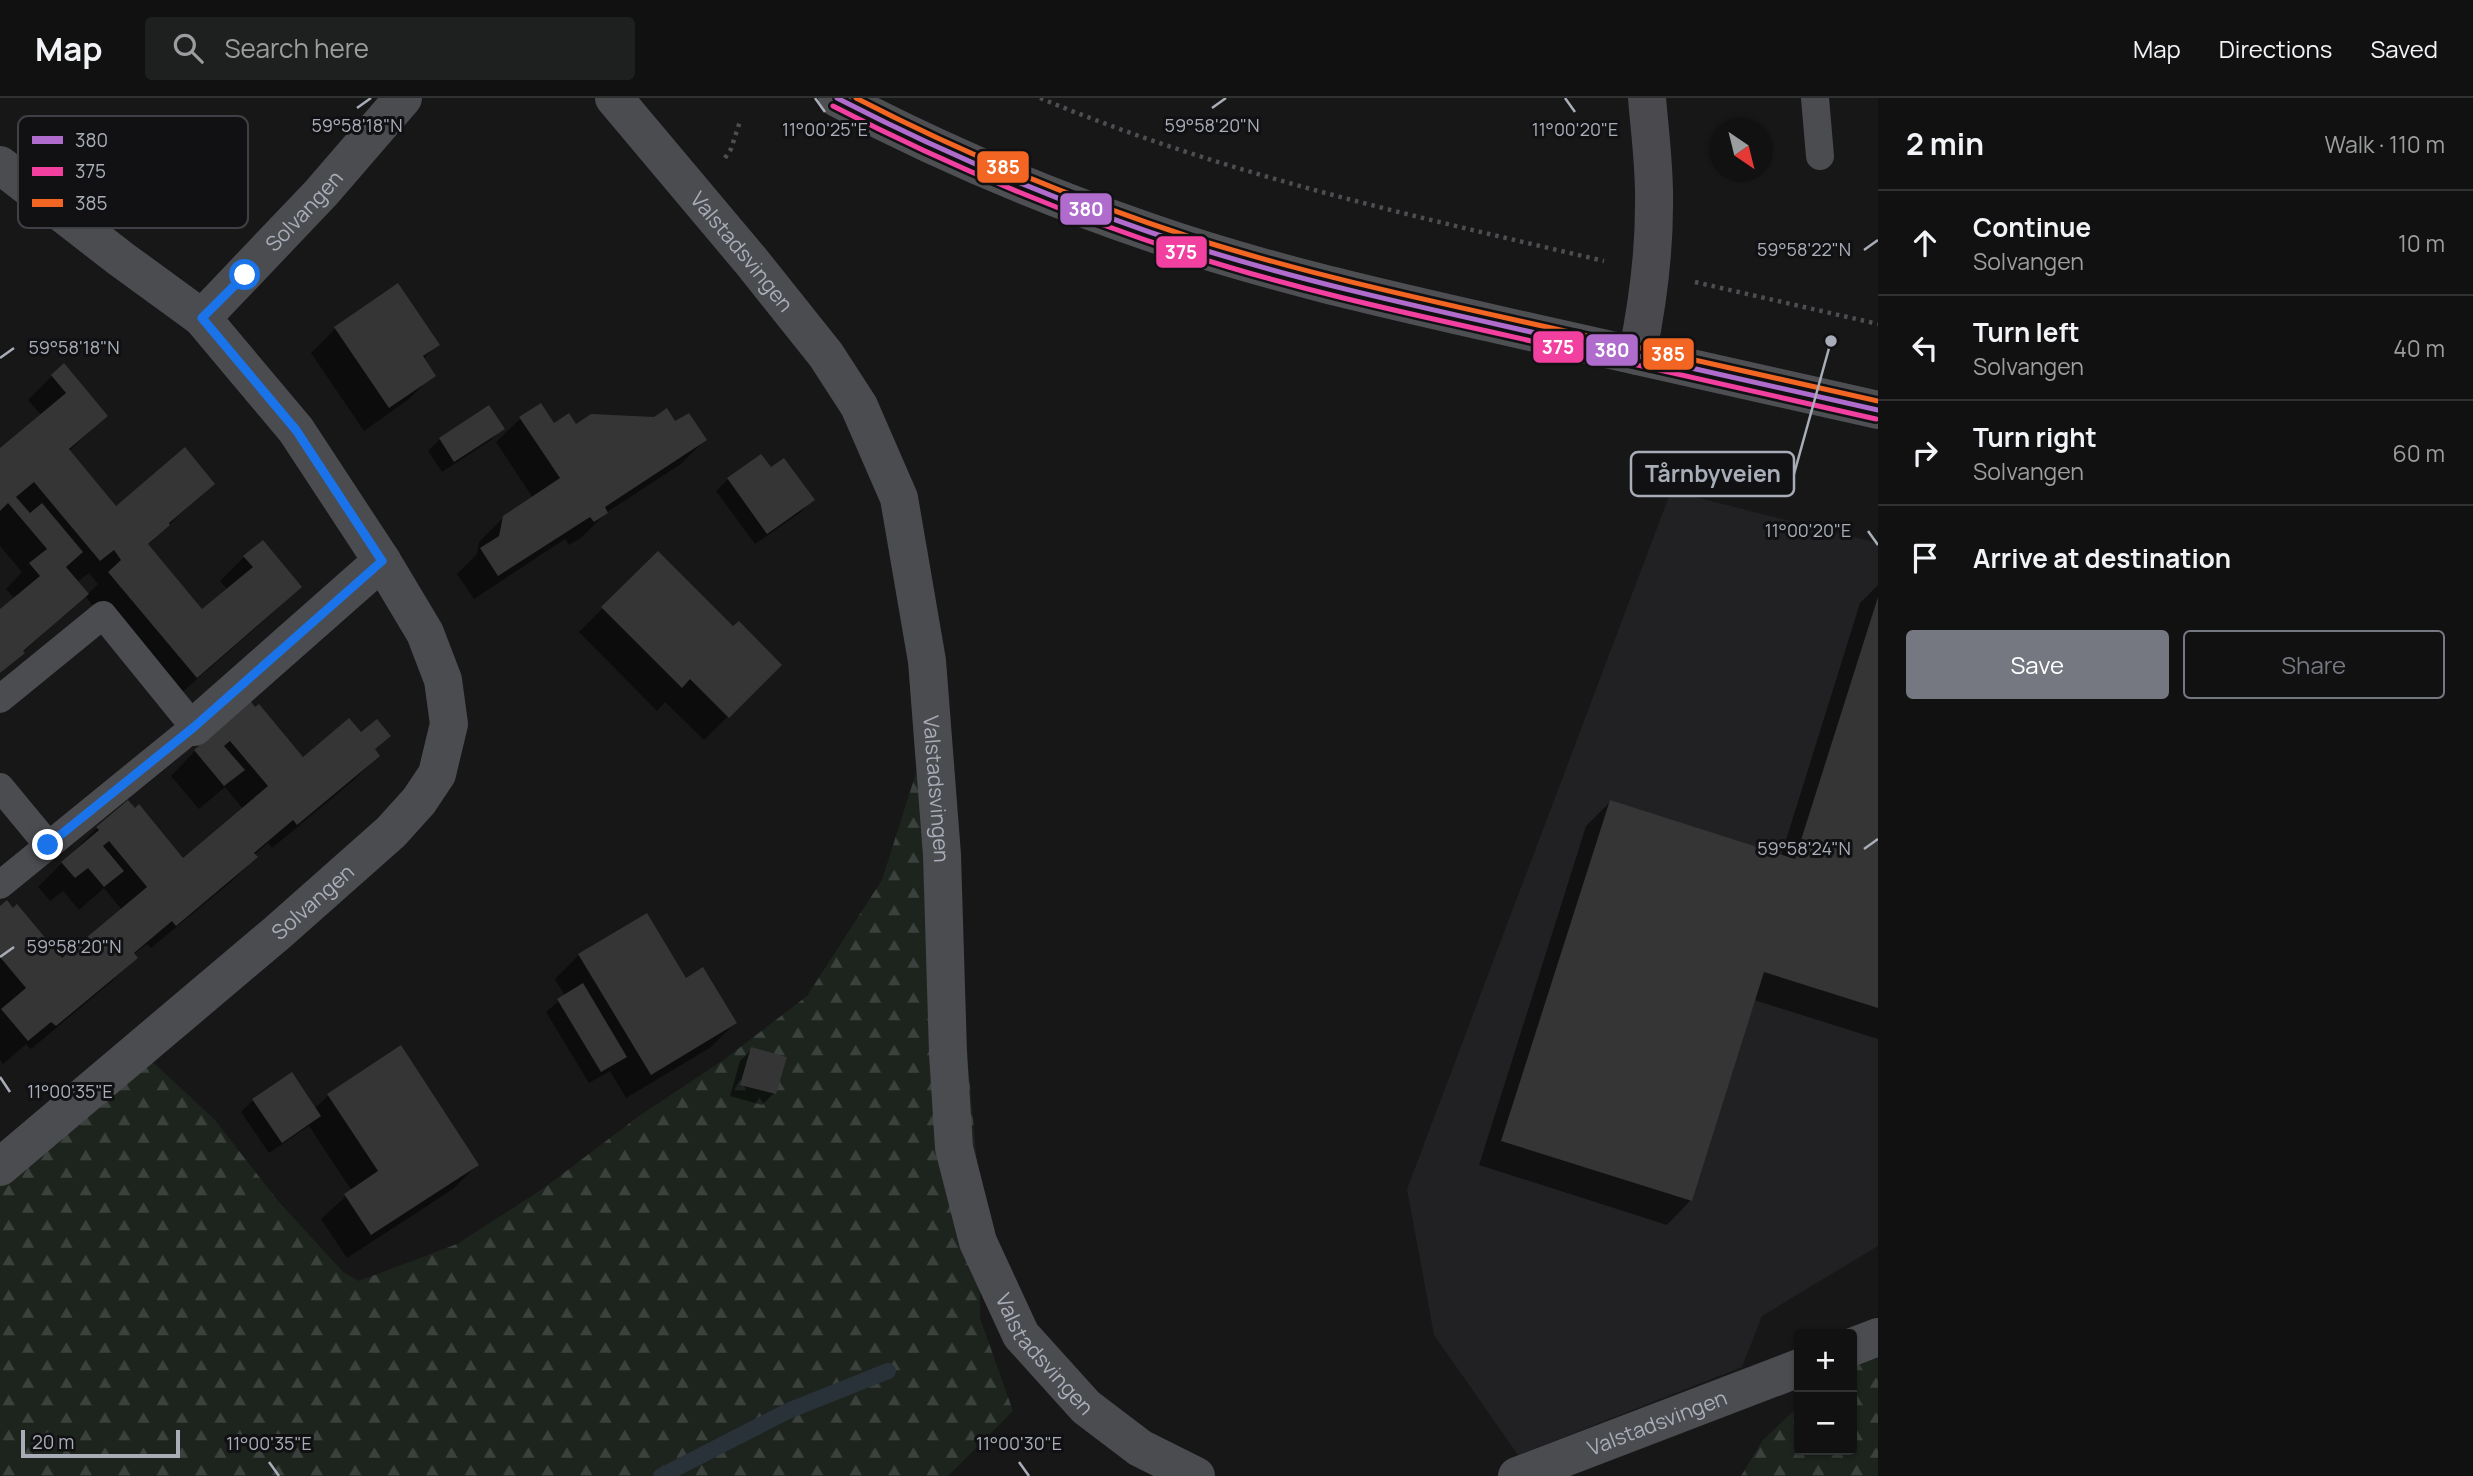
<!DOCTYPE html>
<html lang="en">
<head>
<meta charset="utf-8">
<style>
  body { margin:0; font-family:Manrope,sans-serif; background:#1e1f1f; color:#f1f3f6 }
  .controls { position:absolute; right:21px; bottom:21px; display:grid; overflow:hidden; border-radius:7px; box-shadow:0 2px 5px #0004 }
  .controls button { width:63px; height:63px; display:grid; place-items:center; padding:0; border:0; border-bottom:2px solid #303131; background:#111; color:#f1f3f6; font:35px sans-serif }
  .compass { position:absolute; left:1710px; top:21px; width:63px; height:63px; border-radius:50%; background:#111; box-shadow:0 2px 5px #0004; rotate:145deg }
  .scale { position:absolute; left:21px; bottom:18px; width:159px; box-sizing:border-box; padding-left:7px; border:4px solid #a8adb8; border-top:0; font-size:19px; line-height:24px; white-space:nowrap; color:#a8adb8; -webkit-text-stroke:5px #111113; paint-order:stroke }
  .stop { position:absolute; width:21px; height:21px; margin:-16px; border:5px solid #1a73e8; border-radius:50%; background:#fff }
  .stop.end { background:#1a73e8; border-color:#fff; box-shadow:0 2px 7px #0008 }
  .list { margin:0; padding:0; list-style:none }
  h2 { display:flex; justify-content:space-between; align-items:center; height:91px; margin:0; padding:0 28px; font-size:30px }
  h2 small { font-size:23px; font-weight:400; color:#9c9d9f }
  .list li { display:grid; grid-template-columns:46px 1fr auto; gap:21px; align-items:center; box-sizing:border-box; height:105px; padding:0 28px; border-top:2px solid #303131 }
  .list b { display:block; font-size:26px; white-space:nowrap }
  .list p { margin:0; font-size:23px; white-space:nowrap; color:#9c9d9f }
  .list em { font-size:23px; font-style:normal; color:#9c9d9f }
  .actions { display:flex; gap:14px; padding:21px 28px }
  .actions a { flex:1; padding:16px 0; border:2px solid #757880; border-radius:7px; text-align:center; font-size:24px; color:#757880 }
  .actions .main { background:#757880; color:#fff }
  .icon { flex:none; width:38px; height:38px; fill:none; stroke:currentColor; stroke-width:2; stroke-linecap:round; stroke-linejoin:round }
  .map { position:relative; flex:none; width:1878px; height:1378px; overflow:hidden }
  header { display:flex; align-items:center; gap:42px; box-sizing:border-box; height:98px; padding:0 35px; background:#111; border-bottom:2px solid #303131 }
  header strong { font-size:33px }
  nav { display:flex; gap:38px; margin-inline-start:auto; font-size:24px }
  .search { width:490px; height:63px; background:#1e1f1f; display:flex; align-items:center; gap:18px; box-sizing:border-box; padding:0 24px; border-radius:7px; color:#9c9d9f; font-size:26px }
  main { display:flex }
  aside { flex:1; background:#111 }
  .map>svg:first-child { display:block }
  .built { fill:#212123 }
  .forest { fill:url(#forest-firs) }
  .shadow { fill:#0007; fill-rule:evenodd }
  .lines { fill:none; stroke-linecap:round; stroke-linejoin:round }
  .stream { stroke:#2a3239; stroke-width:16 }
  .building { fill:#353536 }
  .path { stroke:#4d4e52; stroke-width:4.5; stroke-dasharray:3.5 5; stroke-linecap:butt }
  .lane { stroke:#4b4c50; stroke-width:28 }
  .street { stroke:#4b4c50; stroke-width:38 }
  .secondary { stroke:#4a4a4e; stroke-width:38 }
  .primary { stroke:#4d4f52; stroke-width:38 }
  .bus-1-casing { stroke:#111113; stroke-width:10 }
  .bus-2-casing { stroke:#111113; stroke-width:10 }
  .bus-3-casing { stroke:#111113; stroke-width:10 }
  .bus-1 { stroke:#b06ccc; stroke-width:5 }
  .bus-2 { stroke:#f240a1; stroke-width:5 }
  .bus-3 { stroke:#f26522; stroke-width:5 }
  .route { stroke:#1a73e8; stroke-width:9 }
  .ticks { fill:none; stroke:#a8adb8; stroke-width:2.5 }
  .labels { text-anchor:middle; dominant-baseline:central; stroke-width:6; stroke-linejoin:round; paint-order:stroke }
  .street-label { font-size:21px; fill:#a8adb8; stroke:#111113 }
  .key { fill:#111113; stroke:#3e4045; stroke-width:2 }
  .key-label { font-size:19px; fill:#a8adb8 }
  .ticks-label { font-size:18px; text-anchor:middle; fill:#a8adb8; stroke:#111113; stroke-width:6; stroke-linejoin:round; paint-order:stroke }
  .leader { fill:none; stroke:#a8adb8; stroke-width:2.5 }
  .callout-dot { fill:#a8adb8; stroke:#111113; stroke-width:2.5 }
  .callout { fill:#111113; stroke:#a8adb8; stroke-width:2.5 }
  .callout-label { font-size:23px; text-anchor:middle; font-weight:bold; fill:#a8adb8 }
  .line-badge { stroke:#111113; stroke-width:2.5 }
  .badge-label { font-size:19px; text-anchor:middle; font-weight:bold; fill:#fff }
</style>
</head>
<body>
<header>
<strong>Map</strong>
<div class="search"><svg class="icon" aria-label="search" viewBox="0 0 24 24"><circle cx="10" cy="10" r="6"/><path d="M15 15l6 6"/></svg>Search here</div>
<nav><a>Map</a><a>Directions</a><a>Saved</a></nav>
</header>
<main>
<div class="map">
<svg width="1878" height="1378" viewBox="0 0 1878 1378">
  <defs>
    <pattern id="forest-firs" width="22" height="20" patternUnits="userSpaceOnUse" patternTransform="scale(1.75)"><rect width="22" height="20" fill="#1d241e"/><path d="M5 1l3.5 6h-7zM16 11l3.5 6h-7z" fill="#3b413d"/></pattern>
  </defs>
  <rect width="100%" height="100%" fill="#171717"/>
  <!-- built -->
  <path class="built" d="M1671,393l207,52v703l-116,70 -20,51 -224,88 -84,-120 -27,-146z"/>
  <!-- forest -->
  <path class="forest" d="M916,675l51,279 12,135 1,131 33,93 -65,65h-948v-315l143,-108 71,66 64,82 65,71 16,9 98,-37 87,-56 95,-72 86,-57 82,-63 75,-116z
    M1878,1256v122h-137l21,-35 37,-35v44h53v-84z"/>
  <!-- shadow -->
  <path class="shadow" d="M398,188l40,58 -15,15 10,16 -24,24 -45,32 -53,-78 24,-24z
    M52,278l54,40 -37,35 47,57 97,-25 -66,63 55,65 26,-21 -8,-9 24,-24 56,29 -24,24 -104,91 -87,-105 -85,77v-62l15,-12 -9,-10 16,-17 -22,-26v-96l42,-34 -14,-16zM89,475l9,11 -11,11 -10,-13z
    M520,321l33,7 122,-3 30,17 -24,24 -74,48 -25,25 -13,8 -4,-6 -91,60 -17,-25 20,-20 2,-12 25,-25 29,-19 -37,-56z
    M502,330l-11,12 -49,32 -14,-21 12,-12z
    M770,372l42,30 -11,12 -46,32 -39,-53 12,-12z
    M658,455l75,76 47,36 -76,75 -39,-38 -8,9 -78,-79z
    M1878,487v454l-124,-39 -63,200 -24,25 -188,-60 107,-339 24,-24 171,54 79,-253z
    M218,629l85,32 71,-9 4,6 -24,24 -82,68 -4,-5 -14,12 2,2 -24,24 -81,67 -4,-4 -14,11 2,3 -24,24 -80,67 -5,-5 -23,20 -3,-4v-152l62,53 60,-51 -18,-22 -25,22 -16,-19 -13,10 -12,-14 59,-59 31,-25 55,57 60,-51 -18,-22 -26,22 -28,-33z
    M646,817l39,66 50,42 -24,24 -85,51 -16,-27 -21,12 -43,-71 19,-16 -10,-17 24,-24z
    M752,951l22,44 -12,12 -32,-9 10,-35z
    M329,997l148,70 -24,24 -106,69 -26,-39 31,-28 -43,-65 -40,27 -28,-41 12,-12 61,9z"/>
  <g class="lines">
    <!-- stream -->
    <path class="stream" d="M661,1378l127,-65 100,-40"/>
  </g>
  <!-- building -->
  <path class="building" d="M398,185l42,62 -17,11 13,20 -47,32 -55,-81z
    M64,265l44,53 -39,33 47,57 69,-59 30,37 -46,39 1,2 -22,19 54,65 51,-42 -10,-11 20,-16 39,47 -105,91 -89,-106 13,-12 -7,-10 -14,11 -66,-79 -18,15 14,16 12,-10 41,49 -17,15 23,27 -66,57 2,2 -25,20v-64l40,-33 -11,-13 18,-14 -39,-46 -8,8v-63l66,-55 -15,-18z
    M541,305l13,20 15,-10 7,11 15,-10 63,3 13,-9 8,13 14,-8 18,27 -102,67 3,6 -14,9 -4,-5 -92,59 -18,-28 19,-12 4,-20 57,-38 -41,-61z
    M489,307l16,24 -51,33 -15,-24z
    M761,356l10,13 13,-9 31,42 -48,34 -40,-56z
    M658,453l75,75 6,-5 43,44 -53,53 -39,-39 -8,9 -81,-81z
    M1878,499v411l-114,-36 -72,229 -191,-60 109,-341 185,59z
    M249,601l6,8 4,-3 44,53 46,-39 12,14 16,-13 14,17 -16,13 5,7 -83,69 -4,-5 -39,33 4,4 -82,69 -4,-5 -38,32 4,5 -82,68 -5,-4 -23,19 -27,-32 25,-21 -26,-31v-51l7,-6 6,8 4,-4 45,54 85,-71 -38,-46 -6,5 21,25 -20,16 -16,-19 -13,10 -14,-16 38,-32 -3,-3 32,-27 7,8 4,-4 44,54 85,-72 -38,-45 -6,5 21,24 -21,16 -30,-36 25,-21z
    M647,815l39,65 17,-11 34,56 -86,52 -73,-121z
    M583,885l44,74 -26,15 -44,-73z
    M401,947l78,120 -108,70 -27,-41 34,-23 -51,-77z
    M751,949l36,10 -11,37 -36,-9z
    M292,974l29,44 -39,27 -30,-44z"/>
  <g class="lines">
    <!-- path -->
    <path class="path" d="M1040,0c182,76 373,118 564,163
      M725,60l6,-9 9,-28
      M1695,184l183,42"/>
    <!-- lane -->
    <path class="lane" d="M1815,0l5,58
      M0,601l103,-84 91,112 -194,158
      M0,689l48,58"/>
    <!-- street -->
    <g class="street">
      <path id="s1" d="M614,0l137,163 75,94 33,51 40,92 28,163 15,194 6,198 6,95 24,94 43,93 65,72 54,41 56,28"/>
      <path d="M0,67l121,94 81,59"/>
      <path d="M194,629l188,-166"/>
      <path id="s2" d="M0,1069l277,-234 114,-101 28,-31 18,-27 12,-50 -6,-44 -18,-47 -43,-72 -86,-131 -94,-112 119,-125 82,-95"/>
      <path d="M1852,1249l26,-10"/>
      <path id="s3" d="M1517,1378l282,-108"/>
    </g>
    <!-- secondary -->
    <path class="secondary" d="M1637,258c10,-49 17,-100 17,-150 1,-36 -4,-72 -7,-108"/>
    <!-- primary -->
    <path class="primary" d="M837,0c100,53 204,97 312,134 115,40 236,67 355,94 124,28 249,56 374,84"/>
    <!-- bus-1 casing -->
    <g class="bus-1-casing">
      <path id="bus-1" d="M837,0c114,59 232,108 354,148 104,33 211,57 318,81 123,28 246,55 369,83"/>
    </g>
    <!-- bus-2 casing -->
    <g class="bus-2-casing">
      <path id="bus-2" d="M833,8c114,59 232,108 354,148 101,33 205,56 309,79 126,29 253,57 380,86"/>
    </g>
    <!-- bus-3 casing -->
    <g class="bus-3-casing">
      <path id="bus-3" d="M856,0c108,56 221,102 337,140 104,33 211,57 318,81 122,27 245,55 367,82"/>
    </g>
    <!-- bus-1 -->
    <use href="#bus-1" class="bus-1"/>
    <!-- bus-2 -->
    <use href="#bus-2" class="bus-2"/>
    <!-- bus-3 -->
    <use href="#bus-3" class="bus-3"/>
  </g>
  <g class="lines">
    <!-- route -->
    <path class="route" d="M48,747l146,-118 188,-166 -86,-131 -94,-112 43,-43"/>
  </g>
  <!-- ticks -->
  <path class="ticks" d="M815,0l10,14M1565,0l10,14M357,10l14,-10M1212,10l14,-10M1864,152l14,-10M0,260l14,-10M1868,433l10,14M1864,751l14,-10M0,859l14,-10M0,979l10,15M269,1364l10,14M1019,1364l10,14"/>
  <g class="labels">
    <!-- street labels -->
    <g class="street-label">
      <text stroke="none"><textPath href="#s2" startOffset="1270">Solvangen</textPath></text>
      <text stroke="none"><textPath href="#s1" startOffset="200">Valstadsvingen</textPath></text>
      <text stroke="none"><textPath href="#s1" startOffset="788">Valstadsvingen</textPath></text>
      <text stroke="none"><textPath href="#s2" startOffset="410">Solvangen</textPath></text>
      <text stroke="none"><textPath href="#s1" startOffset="1376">Valstadsvingen</textPath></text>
      <text stroke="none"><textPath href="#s3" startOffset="150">Valstadsvingen</textPath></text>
    </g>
  </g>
  <!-- legend -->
  <rect x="18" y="18" width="230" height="112" rx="10" class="key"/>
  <rect x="32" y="38" width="31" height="8" fill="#b06ccc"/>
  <rect x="32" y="69" width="31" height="9" fill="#f240a1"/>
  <rect x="32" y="101" width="31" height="8" fill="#f26522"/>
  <g class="key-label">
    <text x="75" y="49">380</text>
    <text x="75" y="80">375</text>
    <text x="75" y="112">385</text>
  </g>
  <g class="ticks-label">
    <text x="357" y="34">59°58'18"N</text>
    <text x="1212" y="34">59°58'20"N</text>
    <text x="825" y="38">11°00'25"E</text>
    <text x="1575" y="38">11°00'20"E</text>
    <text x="1804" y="158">59°58'22"N</text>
    <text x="74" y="256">59°58'18"N</text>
    <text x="1808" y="439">11°00'20"E</text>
    <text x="1804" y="757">59°58'24"N</text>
    <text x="74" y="855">59°58'20"N</text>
    <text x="70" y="1000">11°00'35"E</text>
    <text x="269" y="1352">11°00'35"E</text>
    <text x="1019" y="1352">11°00'30"E</text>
  </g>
  <!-- callouts -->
  <path class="leader" d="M1831 243L1794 376"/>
  <circle class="callout-dot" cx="1831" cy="243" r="7"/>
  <rect class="callout" x="1631" y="354" width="163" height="44" rx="7"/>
  <g class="callout-label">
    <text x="1713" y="384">Tårnbyveien</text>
  </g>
  <g class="line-badge">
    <rect x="976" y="52" width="54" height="34" rx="7" fill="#f26522"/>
    <rect x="1059" y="94" width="54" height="34" rx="7" fill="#b06ccc"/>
    <rect x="1155" y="137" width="53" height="34" rx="7" fill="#f240a1"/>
    <rect x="1532" y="232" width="53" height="34" rx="7" fill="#f240a1"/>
    <rect x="1585" y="235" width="54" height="34" rx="7" fill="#b06ccc"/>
    <rect x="1642" y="239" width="53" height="34" rx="7" fill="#f26522"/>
  </g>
  <g class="badge-label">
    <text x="1003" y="76">385</text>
    <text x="1086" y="118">380</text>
    <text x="1181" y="161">375</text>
    <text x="1558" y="256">375</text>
    <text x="1612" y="259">380</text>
    <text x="1668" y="263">385</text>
  </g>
</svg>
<div class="controls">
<button>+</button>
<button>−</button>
</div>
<svg class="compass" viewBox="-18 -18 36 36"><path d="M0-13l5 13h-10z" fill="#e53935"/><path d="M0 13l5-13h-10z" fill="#9c9d9f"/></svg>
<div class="scale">20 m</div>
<div class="stop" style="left:245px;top:177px"></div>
<div class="stop end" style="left:48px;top:747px"></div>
</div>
<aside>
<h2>2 min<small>Walk · 110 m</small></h2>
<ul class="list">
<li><svg class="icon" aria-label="ahead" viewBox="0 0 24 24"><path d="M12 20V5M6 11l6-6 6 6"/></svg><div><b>Continue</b><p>Solvangen</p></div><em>10 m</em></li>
<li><svg class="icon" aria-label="left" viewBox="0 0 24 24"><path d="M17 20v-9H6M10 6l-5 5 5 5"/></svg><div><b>Turn left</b><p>Solvangen</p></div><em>40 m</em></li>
<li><svg class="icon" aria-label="right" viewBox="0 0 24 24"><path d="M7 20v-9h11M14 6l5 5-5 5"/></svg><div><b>Turn right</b><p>Solvangen</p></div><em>60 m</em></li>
<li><svg class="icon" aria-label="arrive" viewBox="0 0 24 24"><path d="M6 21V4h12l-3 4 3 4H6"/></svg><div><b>Arrive at destination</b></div></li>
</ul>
<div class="actions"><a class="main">Save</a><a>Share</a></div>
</aside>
</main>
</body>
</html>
